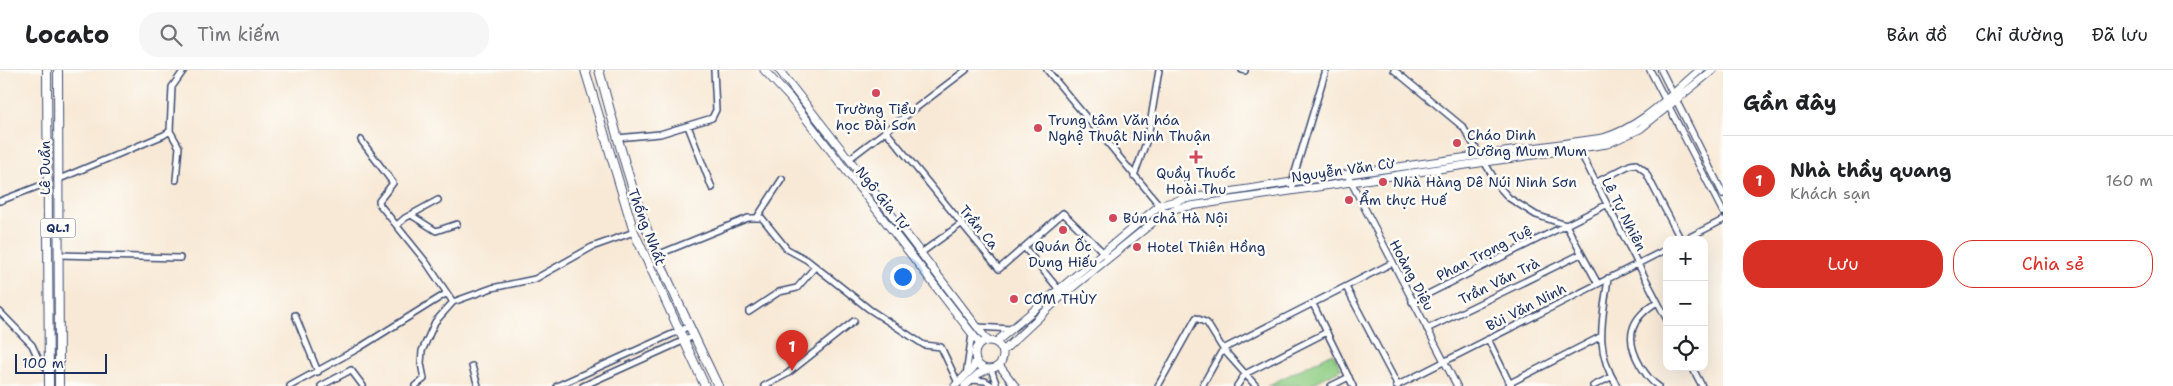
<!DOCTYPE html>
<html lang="vi">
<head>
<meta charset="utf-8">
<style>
  body { margin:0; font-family:"Shantell Sans",sans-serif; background:#f6f6f6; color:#202124 }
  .controls { position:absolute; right:15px; bottom:15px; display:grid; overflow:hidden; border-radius:10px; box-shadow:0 5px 20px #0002 }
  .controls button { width:45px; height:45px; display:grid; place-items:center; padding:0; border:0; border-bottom:1px solid #e0e0e0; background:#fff; color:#202124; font:25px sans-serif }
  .scale { position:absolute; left:15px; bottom:12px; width:92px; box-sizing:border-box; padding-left:5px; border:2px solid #1b2f5e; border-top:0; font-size:14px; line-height:18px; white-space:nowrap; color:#1b2f5e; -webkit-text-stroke:4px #fdfcf7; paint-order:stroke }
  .you { position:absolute; left:902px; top:206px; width:18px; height:18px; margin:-12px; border:4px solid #fff; border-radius:50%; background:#1a73e8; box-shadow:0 0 0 8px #1a73e833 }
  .badge { display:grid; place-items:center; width:32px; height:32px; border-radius:50%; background:#d93025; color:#fff; font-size:16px; font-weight:700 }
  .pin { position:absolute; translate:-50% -41px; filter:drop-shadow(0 1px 2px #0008) }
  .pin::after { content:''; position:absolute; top:26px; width:18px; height:15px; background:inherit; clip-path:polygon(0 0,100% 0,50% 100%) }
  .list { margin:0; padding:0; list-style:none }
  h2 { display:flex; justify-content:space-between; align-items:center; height:65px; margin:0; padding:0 20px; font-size:21px }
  h2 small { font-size:16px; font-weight:400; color:#757577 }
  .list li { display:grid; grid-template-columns:32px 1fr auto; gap:15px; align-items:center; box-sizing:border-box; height:90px; padding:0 20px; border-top:1px solid #e0e0e0 }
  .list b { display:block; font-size:19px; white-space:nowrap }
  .list p { margin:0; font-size:16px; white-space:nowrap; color:#757577 }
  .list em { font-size:16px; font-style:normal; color:#757577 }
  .actions { display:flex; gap:10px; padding:15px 20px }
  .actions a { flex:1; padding:11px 0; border:1px solid #d93025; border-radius:20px; text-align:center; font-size:18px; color:#d93025 }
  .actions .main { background:#d93025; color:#fff }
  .icon { flex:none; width:28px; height:28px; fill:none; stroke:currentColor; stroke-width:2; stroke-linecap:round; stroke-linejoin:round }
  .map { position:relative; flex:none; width:1723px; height:316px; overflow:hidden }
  header { display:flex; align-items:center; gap:30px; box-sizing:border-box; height:70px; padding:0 25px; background:#fff; border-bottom:1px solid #e0e0e0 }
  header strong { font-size:24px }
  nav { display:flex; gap:28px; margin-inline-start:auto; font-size:18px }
  .search { width:350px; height:45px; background:#f6f6f6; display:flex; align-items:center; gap:12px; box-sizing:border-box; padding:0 18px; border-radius:20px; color:#757577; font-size:19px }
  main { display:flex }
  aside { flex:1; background:#fff }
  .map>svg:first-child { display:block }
  .green { fill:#90ce84; stroke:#567e71 }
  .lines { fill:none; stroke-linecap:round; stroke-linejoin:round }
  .minor-casing { stroke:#3c4b70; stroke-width:8 }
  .tertiary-casing { stroke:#3c4b70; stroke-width:8 }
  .secondary-casing { stroke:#3c4b70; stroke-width:9 }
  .primary-casing { stroke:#3c4b70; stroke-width:10 }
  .trunk-casing { stroke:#3c4b70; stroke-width:10 }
  .minor { stroke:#fff; stroke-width:5 }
  .tertiary { stroke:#fff; stroke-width:5.5 }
  .secondary { stroke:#fff; stroke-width:7 }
  .primary { stroke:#fff; stroke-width:8 }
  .trunk { stroke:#fff; stroke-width:8 }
  .poi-dot { fill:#d1495b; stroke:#fdfcf7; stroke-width:2 }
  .labels { text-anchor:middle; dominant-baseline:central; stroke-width:5; stroke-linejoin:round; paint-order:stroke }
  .shield { fill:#fdfcf7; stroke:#5f6c8c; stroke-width:1 }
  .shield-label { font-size:12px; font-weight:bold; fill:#1b2f5e }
  .poi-label { font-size:14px; fill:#1b2f5e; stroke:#fdfcf7; text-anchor:start }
  .street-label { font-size:14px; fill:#1b2f5e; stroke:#fdfcf7 }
</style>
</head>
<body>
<header>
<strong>Locato</strong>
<div class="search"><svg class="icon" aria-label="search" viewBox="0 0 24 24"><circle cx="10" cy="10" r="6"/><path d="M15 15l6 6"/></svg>Tìm kiếm</div>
<nav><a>Bản đồ</a><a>Chỉ đường</a><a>Đã lưu</a></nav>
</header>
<main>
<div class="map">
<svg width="1723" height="316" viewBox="0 0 1723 316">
  <rect width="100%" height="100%" fill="#fdfcf7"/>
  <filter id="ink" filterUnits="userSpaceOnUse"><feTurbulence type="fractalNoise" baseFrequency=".02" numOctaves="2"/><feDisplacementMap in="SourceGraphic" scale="10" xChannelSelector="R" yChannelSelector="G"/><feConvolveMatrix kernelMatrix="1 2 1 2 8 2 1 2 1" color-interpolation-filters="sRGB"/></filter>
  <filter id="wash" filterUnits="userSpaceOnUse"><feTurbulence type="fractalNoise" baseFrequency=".0096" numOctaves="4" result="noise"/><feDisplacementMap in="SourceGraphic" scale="20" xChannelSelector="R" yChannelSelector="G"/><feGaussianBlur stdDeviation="1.12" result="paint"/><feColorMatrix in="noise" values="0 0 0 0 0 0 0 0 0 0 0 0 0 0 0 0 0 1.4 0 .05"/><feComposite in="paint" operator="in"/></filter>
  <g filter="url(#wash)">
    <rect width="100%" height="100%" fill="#f8e9d6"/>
    <!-- green -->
    <path class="green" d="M1333,283l8,16 -33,17h-41z"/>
  </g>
  <g filter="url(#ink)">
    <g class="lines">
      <!-- minor casing -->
      <g class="minor-casing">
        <path id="minor" d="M1047,0l119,143
          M1242,0l3,1
          M1394,0l69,57 37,61 9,10 27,17 30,10 32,59
          M688,56l24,62
          M885,60l114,139 64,-56 46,45
          M170,61l9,16 -3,33
          M617,68l43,-4 52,-16 4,-8 -2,-40
          M361,70l32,43 -14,18 1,4 46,57 27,40
          M1577,76l90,174
          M849,89l117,-89
          M1134,106l14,-39 11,-67
          M57,110l107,-45 6,-4 2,-44 12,-17
          M1595,113l35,-18 6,-1 9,7 36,69
          M1293,120l-1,-8 34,-112
          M0,131l47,-18
          M411,145l25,16 21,-7
          M758,146l24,-37
          M397,155l8,-7 33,-18
          M1684,170l39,-20
          M1024,177l36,44
          M921,183l40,-29
          M58,185l122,3
          M657,185l91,-37h14l25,31 20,11 62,49 55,36 17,2 17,36
          M1608,208c-5,41 -15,70 9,108
          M1346,217l52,99
          M1412,232l194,-97
          M1657,232c-26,16 -33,35 -17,63 5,8 10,16 18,21
          M1313,234l40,82
          M0,242l32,33 6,13 10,12
          M749,242l30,-20 18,-4 18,-21
          M295,245l23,57
          M978,257l33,2
          M1427,259l154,-75
          M1488,269l23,47
          M472,296l6,20
          M1692,297l10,19
          M991,299l6,17
          M966,305l6,-41
          M972,310l13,1 8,5
          M1510,313l90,-46
          M290,316l69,-38 88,-55
          M321,316l30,-16 12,16
          M415,316l9,-7 -3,-16 1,-12 13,-29 18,-20 39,-14 43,-9 57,-32 42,-15
          M557,316l133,-60
          M583,316l111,-50
          M764,316l23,-12 67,-53
          M1158,316l38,-68 11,5 16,26 33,37
          M1202,316l21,-37 169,-86
          M1237,316l8,-12 82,-42
          M1331,316l18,-9
          M1396,316l271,-137
          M1593,316l18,-9"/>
      </g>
      <!-- tertiary casing -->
      <g class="tertiary-casing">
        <path id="tertiary" d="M1650,0l73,142
          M1661,0l62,124
          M1347,104l110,212"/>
      </g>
      <!-- secondary casing -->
      <g class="secondary-casing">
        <path id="secondary" d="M764,0l26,28 190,246
          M779,0l70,89 139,182
          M975 285a14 14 0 1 1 28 0a14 14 0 1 1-28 0Z
          M996,272l164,-137 24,-6 108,-17 311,-44c39,-11 67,-43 97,-68
          M1003,281l60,-56 99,-80 15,-7 430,-64 33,-15 73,-59
          M999,295l16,21
          M955,316l18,-18 3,-8
          M965,316l13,-12 10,-5"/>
      </g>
      <!-- primary casing -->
      <g class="primary-casing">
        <path id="primary" d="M585,0l49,162 71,154
          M599,0c17,62 33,125 58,185 19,44 40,87 61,131"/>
      </g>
      <!-- trunk casing -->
      <g class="trunk-casing">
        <path id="trunk" d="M47,0l2,316
          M58,0l1,316"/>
      </g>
      <!-- minor -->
      <use href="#minor" class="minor"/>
      <!-- tertiary -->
      <use href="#tertiary" class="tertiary"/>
      <!-- secondary -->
      <use href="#secondary" class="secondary"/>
      <!-- primary -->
      <use href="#primary" class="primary"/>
      <!-- trunk -->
      <use href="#trunk" class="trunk"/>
    </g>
  </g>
  <!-- markers -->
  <g class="poi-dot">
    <circle cx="876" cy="23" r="5"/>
    <circle cx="1038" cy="58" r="5"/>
    <circle cx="1457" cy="73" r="5"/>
    <path d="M1193.5 79.5h5v5h5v5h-5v5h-5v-5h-5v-5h5z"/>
    <circle cx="1383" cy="112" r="5"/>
    <circle cx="1349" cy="130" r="5"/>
    <circle cx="1113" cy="148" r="5"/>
    <circle cx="1063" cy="160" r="5"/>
    <circle cx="1137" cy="177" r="5"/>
    <circle cx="1014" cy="229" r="5"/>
  </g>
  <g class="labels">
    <!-- shield labels -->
    <rect class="shield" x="40.5" y="148.5" width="35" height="19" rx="4"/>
    <g class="shield-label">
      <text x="58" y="158">QL.1</text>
    </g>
    <!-- poi labels -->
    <g class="poi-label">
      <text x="876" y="39" text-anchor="middle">Trường Tiểu<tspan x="876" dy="16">học Đài Sơn</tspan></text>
      <text x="1048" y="50">Trung tâm Văn hóa<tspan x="1048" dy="16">Nghệ Thuật Ninh Thuận</tspan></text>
      <text x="1467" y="65">Cháo Dinh<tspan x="1467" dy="16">Dưỡng Mum Mum</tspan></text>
      <text x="1196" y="103" text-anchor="middle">Quầy Thuốc<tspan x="1196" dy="16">Hoài Thu</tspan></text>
      <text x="1393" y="112">Nhà Hàng Dê Núi Ninh Sơn</text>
      <text x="1359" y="130">Ẩm thực Huế</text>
      <text x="1123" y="148">Bún chả Hà Nội</text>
      <text x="1063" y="176" text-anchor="middle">Quán Ốc<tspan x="1063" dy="16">Dung Hiếu</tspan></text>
      <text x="1147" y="177">Hotel Thiên Hồng</text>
      <text x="1024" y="229">CƠM THÙY</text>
    </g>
    <!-- street labels -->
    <g class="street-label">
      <text transform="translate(45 98) rotate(-90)">Lê Duẩn</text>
      <text transform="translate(1343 100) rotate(-8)">Nguyễn Văn Cừ</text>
      <text transform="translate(883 128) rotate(51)">Ngô Gia Tự</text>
      <text transform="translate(1624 144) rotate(63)">Lê Tự Nhiên</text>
      <text transform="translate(647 157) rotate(69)">Thống Nhất</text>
      <text transform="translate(979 157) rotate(50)">Trần Ca</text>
      <text transform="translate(1484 183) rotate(-27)">Phan Trọng Tuệ</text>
      <text transform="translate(1412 205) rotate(62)">Hoàng Diệu</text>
      <text transform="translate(1499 211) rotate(-26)">Trần Văn Trà</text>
      <text transform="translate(1526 237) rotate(-27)">Bùi Văn Ninh</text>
    </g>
  </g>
</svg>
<div class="controls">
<button>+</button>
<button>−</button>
<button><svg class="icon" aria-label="locate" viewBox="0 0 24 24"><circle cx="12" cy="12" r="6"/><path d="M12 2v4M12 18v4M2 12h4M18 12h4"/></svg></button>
</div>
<div class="scale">100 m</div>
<div class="you"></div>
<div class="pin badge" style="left:792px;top:301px">1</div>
</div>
<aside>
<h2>Gần đây<small></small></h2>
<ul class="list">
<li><span class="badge">1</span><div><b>Nhà thầy quang</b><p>Khách sạn</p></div><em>160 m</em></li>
</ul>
<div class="actions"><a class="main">Lưu</a><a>Chia sẻ</a></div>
</aside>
</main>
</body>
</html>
